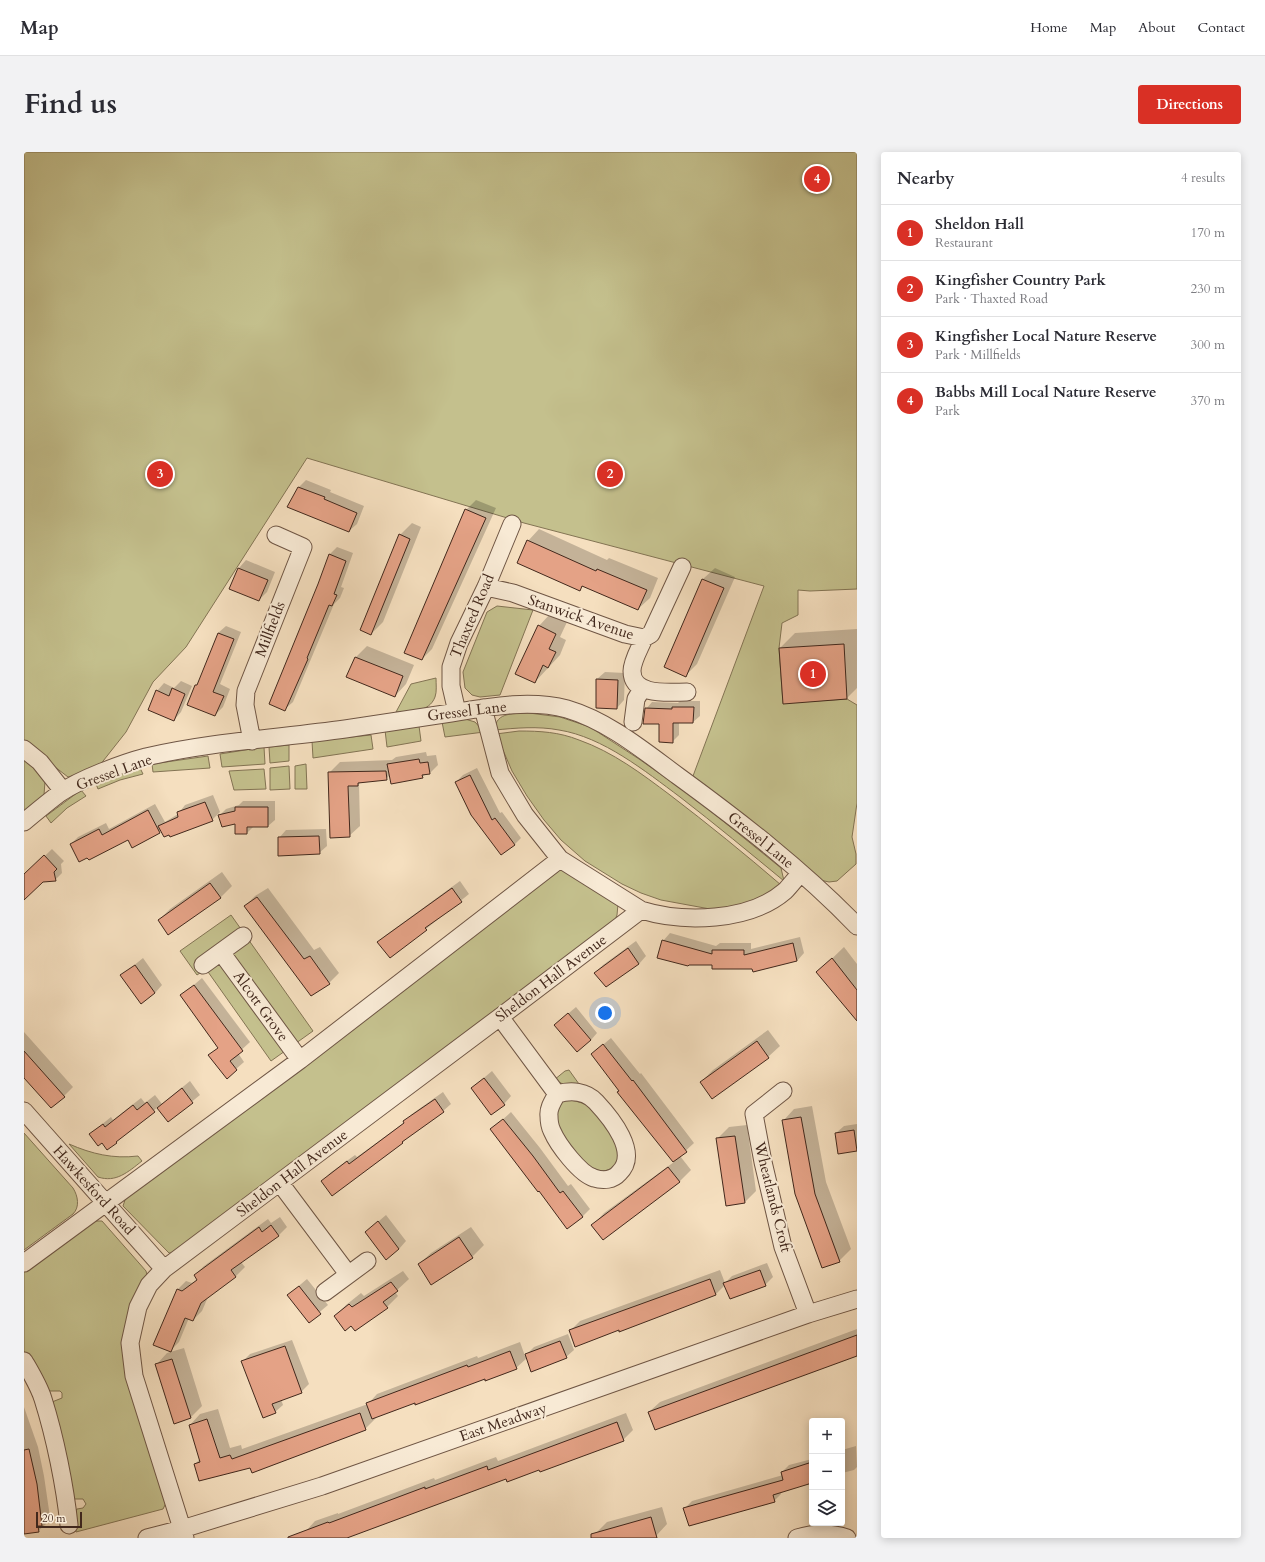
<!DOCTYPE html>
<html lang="en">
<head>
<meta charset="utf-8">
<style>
  body { margin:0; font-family:Cardo,serif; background:#f2f2f3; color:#2b2b33 }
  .controls { position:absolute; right:12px; bottom:12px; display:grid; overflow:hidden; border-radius:4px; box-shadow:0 2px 10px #0003 }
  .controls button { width:36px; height:36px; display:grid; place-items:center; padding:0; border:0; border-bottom:1px solid #e1e1e2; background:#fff; color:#2b2b33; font:20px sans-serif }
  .scale { position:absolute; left:12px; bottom:10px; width:46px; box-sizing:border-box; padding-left:4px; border:2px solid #42281c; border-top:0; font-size:11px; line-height:14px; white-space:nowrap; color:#42281c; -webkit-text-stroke:3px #f8ead5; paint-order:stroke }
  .you { position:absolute; left:581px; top:861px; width:14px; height:14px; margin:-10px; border:3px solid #fff; border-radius:50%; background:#1a73e8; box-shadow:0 0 0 6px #1a73e833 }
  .badge { display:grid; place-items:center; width:26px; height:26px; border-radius:50%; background:#d93025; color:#fff; font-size:13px; font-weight:700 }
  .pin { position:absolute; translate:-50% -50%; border:2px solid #fff; box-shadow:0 1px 4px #0006 }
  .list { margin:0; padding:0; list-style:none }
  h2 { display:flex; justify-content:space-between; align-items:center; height:52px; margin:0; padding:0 16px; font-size:17px }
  h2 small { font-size:13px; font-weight:400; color:#7c7c81 }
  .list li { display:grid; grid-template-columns:26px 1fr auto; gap:12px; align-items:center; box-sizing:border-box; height:56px; padding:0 16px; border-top:1px solid #e1e1e2 }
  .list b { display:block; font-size:15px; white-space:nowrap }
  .list p { margin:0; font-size:13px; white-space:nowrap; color:#7c7c81 }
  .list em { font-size:13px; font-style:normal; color:#7c7c81 }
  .icon { flex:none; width:22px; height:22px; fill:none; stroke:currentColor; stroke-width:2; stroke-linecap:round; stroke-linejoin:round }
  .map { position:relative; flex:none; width:833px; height:1386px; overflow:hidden; border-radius:4px }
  header { display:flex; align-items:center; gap:24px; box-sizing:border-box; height:56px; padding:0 20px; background:#fff; border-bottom:1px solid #e1e1e2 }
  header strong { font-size:19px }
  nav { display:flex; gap:22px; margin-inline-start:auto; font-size:14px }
  .intro { display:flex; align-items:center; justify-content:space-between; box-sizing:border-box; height:96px; padding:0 24px }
  h1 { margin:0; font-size:28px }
  .button { padding:10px 18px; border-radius:4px; background:#d93025; color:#fff; font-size:14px; font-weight:700 }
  main { display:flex; gap:24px; padding:0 24px }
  aside { flex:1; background:#fff; border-radius:4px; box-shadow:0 2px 10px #0003 }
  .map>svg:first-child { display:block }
  .green { fill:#c4c08d; stroke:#837454 }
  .shadow { fill:#0003 }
  .building { fill:#e4a286; stroke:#42281c }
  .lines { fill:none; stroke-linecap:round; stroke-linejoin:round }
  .minor-casing { stroke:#6f5645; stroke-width:19 }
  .minor { stroke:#f8ead5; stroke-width:17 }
  .labels { text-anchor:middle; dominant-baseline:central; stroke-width:4; stroke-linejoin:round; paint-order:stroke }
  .street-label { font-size:15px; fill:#42281c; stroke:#f8ead5 }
</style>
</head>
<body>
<header>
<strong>Map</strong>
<nav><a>Home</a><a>Map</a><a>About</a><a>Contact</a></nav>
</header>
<div class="intro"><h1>Find us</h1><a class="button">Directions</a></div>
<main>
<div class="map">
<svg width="833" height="1386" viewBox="0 0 833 1386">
  <rect width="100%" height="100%" fill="#f5dfbf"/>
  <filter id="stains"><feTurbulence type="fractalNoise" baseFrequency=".005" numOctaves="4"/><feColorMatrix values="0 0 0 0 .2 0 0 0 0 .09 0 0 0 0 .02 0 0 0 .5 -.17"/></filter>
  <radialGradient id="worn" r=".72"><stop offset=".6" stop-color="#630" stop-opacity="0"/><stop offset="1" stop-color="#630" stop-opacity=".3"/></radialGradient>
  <!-- green -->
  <path class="green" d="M0,0h833v437l-47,2 -12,-1v25l-16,8 -3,25 4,55 64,-4 10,6v98l-5,34 4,17v10l-19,17 -8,1 -9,-2 -127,-104 71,-190 -240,-63 -217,-65 -121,189 -33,35 -27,50 -30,38 -28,7 -44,-34z
    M473,454l36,4 -33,85 -20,2 -8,-2 -7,-7 -2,-16 24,-60z
    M412,526c0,6 1,14 -1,19 -6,16 -25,14 -39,15l15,-28z
    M505,561l31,4 30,10 49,32 58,41 84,68 3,13c-34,-28 -69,-57 -104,-84 -35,-26 -77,-60 -121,-67 -21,-4 -43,-2 -64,0 0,-19 21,-16 34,-17z
    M441,567l10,3 9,10 -39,5 -3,-15z
    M395,574l2,15 -34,6 -2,-17z
    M495,579c21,0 40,1 60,9 34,12 63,34 91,55 38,29 75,59 111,90l-5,5 -37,17 -29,2 -49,-9 -20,-7 -19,-9 -37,-23 -24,-21 -17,-20 -17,-24 -15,-25 -16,-37z
    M347,583l2,14 -60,9 -1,-17z
    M265,593v16l-19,2 -1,-16z
    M240,595l1,17 -43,3 -2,-13z
    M184,604l2,12 -57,4 -1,-8z
    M0,605l16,15 5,9 -1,14 -20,17z
    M282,612l1,25h-12v-23z
    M265,614l1,23 -20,1v-22z
    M116,616l3,6 -23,6 -22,9 -2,-5 33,-13z
    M240,617l2,20 -32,1 -5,-19z
    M57,638l5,6 -19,12 -16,15 -5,-7z
    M542,717l52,35 -1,11 -2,5 -443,333h-3l-46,-47 3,-9 434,-327z
    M207,763l82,116 -42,30 -65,-92 -9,6 -17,-24z
    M545,918l10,14h-16l-9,-4 11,-9z
    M539,947c37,3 48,27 57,59l-6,10c-4,1 -8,3 -12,3 -20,-2 -45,-36 -45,-55 0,-6 3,-11 6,-17z
    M0,981l49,55c5,8 7,19 0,26l-49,36z
    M45,992c23,10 44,15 69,12l4,5c-14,11 -26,22 -44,16z
    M69,1069h9l44,50 1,4 -19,43 38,185 -3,6 -87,23c-3,-9 -5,-15 1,-23l6,-1 3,-4 -3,-5h-8l-3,-2 -20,-95 10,-4v-5l-2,-2h-13l-23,-40v-81z"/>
  <!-- shadow -->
  <path class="shadow" d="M282,328l25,10 -1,2 34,14 -7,18 -8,7 -51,-43z
    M452,348l20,8 -64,141 -10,10 44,-149z
    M388,371l9,4 -38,95 -12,12 29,-99z
    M515,377l68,31 2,-2 49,20 -8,20 -12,11 -55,-23 -4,4 -51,-49z
    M313,395l16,6 -12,34 3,1 -4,10 -6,6 -41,98 -8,7 34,-124 11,-31z
    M222,408l29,12 -8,20 -8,8 -29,-12 9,-20z
    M691,416l20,9 -38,87 -11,11 -20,-8 37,-88z
    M526,462l17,8 -7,15 6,3 -6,15 -25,27 4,-56z
    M202,474l15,6 -21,52 10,5 -7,18 -8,8 -19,-29 3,-3 19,-50z
    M833,477v59l-10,10 -63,5 -4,-55 15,-15z
    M343,494l47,19 -8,19 -11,12 -39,-39z
    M581,520l20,1 -1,27 -7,8 -20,-29z
    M157,529l11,5 -11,26 -7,8 -17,-29 7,-8 10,5z
    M656,549h20v15l-7,6h-14v13l-7,7 -12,-19 -14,-14 6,-7 26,1z
    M402,600l1,4 9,-1 2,10 -8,8 -4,1 -4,3 -32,-2 -4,4 -25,3 -2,2 1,42 -11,10 -20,-63 11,-11 52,-2 4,-3z
    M453,616l23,45 2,-1 19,26 -7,7 -58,-63 7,-7z
    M189,643l7,17 -8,8 -51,10 -2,2 -31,7 -57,5 7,-7 28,-14 3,6 46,-25 10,18 13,-8 7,-9z
    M219,649h32v19l-7,6h-14l-7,7h-11v-11l-17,-6 7,-7 13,-4z
    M302,677l1,17 -8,7 -40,-15 7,-8z
    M28,697l12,12 -3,3 1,9 -7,7 -12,1 -19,15v-20z
    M198,720l10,14 -12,12 -61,22 11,-11z
    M436,729l9,13 -43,35 -47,13 7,-7z
    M244,736l46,62 6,-3 19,26 -10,10 -84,-77 10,-10z
    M646,781l46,13 4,-3h31v6l49,-12 4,16 -7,8 -44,7 -40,-4 -50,-23z
    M612,789l10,15 -7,8 -44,9 8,-8z
    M820,795l13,17v55l-39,-47z
    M119,806l19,27 -7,8 -34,-17z
    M178,826l48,64 -12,11 6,9 -17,15 -17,-22 9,-8 -37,-52z
    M552,855l21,26 -6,7 -28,-22z
    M744,878l12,16 -12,11 -67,25 12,-12z
    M0,880l49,55 -9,9 -40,-19z
    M587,886l29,36 1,-1 53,70 -14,13 11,14 -12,12 -86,43 11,-12 70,-51 -55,-70 1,-2 -28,-36z
    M468,919l19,25 -7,8 -32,-16z
    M166,929l10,14 -32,26 -10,-14 -51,42 -5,-7 -12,-8 21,-17 2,3 28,-22 4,5 10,-8 7,9z
    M419,940l8,12 -8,7 -33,24 -8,8 -79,38 7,-8 25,-18 2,2 48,-35 7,-8z
    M788,954l14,76 25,67 -12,12 -56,-140 11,-12z
    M487,960l29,36 28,38 3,-2 19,25 -8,8 -90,-88z
    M833,972v26l-18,3 -3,-20 8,-7z
    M723,973l9,66 -11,11 -18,3 -10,-66 12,-12z
    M362,1063l20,26 -7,8 -33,-17z
    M256,1065l7,10 -9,9 -37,26 4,5 -9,9 -28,21 -6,14 -9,9 -4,-2 -10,24 -9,9 7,-61 9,-9 6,2 6,-4 -3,-4 9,-9 64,-47 3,4z
    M447,1075l13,18 -12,12 -53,7 12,-11z
    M743,1111l6,14 -8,8h-40l-9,9 -97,35 -49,2 10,-10 140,-51 5,13 7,-7z
    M379,1119l6,8 -14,13 3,4 -11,11 -36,18 -16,-9 11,-11 15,-12 3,3z
    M283,1127l21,26 -19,16 -21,-26z
    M833,1177v26l-208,57 11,-10z
    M544,1182l6,16 -8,7 -39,1 -11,10 -101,34 -40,15 1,1 -11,11 -115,38 -55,-3 5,-5 -10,-34 10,-11 18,-5 12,39 11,-3 1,4 126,-45 9,-10 100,-38 1,2 42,-16 5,14 9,-9z
    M268,1188l17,44 -8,8 -20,7 2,6 -8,7 -32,-51 7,-7z
    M160,1196l18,58 -11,11 -35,-52 11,-12z
    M0,1255l14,40 6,29 6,41 -5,4 1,3 -8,7 -14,2z
    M602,1261l7,17 -10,10 -83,29 -34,9 -163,60h-35l-2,-7 9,-10 23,-8v1l96,-36 1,2 61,-23 2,4z
    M832,1294l1,21 -3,3 -12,3v-23z
    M788,1307v23l-31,10v2l-7,7 -89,7 7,-7 91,-26 -1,-3 7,-7z
    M638,1355l5,17 -11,12 -9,2h-50l-1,-5 11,-11z"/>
  <!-- building -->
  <path class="building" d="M274,335l27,10 -1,2 33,14 -8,19 -62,-25z
    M441,357l21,9 -64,142 -18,-7z
    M375,382l11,5 -39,96 -11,-5z
    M503,388l69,31 1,-2 50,21 -9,20 -56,-24 -2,5 -63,-28z
    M305,402l17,7 -12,33 3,1 -5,11 -3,-1 -7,17 -15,36 1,1 -23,52 -16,-7 49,-120z
    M214,416l30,12 -9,21 -30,-12z
    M678,427l22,9 -38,89 -22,-10z
    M514,473l18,9 -7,15 7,3 -8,16 -5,-3 -8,18 -20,-9z
    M194,481l16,6 -21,53 11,4 -9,20 -28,-11 8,-20h2z
    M820,492l3,55 -64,5 -4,-56z
    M331,505l48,19 -8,21 -49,-20z
    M572,527l22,1 -1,29 -21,-1z
    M148,536l13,6 -11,27 -26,-11 8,-20 13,6z
    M648,555h22l-1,16h-20v20l-14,-1v-18h-16l2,-16 27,1z
    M395,607l1,4 8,-1 2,12 -8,1 1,3 -32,6 -4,-20z
    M362,619l1,9 -29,3v3h-10l2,51 -20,1 -2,-66z
    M446,623l22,45 3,-2 20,27 -14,10 -30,-40 -16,-33z
    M181,650l8,19 -43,16 -1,-2 -5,2 -6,-11 20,-9 -1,-5z
    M211,655h33v20h-21v7h-12v-10l-13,3 -4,-12 17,-4z
    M124,658l12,23 -28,15 -4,-8 -39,20 -2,-2 -8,4 -9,-18 29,-15 3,6z
    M295,684l1,18 -42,2v-19z
    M20,703l13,14 -3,3 2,9 -13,1 -19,18v-26z
    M186,731l11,15 -53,37 -10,-15z
    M428,736l10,14 -37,26 2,2 -37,28 -13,-16z
    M233,745l47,62 6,-3 20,28 -19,12 -67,-90z
    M638,788l50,14v-4h32v5l49,-12 4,18 -44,11 -1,-3h-40v-4h-23l-1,1 -31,-8z
    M604,796l11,16 -33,23 -12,-14z
    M808,806l25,32v31l-41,-49z
    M111,813l20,28 -14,11 -21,-29z
    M170,833l49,66 -13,10 7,9 -10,9 -19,-24 10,-7 -38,-53z
    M544,861l23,27 -14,12 -23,-27z
    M733,889l12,17 -57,41 -12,-17z
    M579,892l29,37 1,-1 54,72 -14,10 -56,-70 2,-1 -28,-37z
    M0,899l41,46 -14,11 -27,-30z
    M460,926l21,27 -14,10 -20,-27z
    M158,936l11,15 -25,19 -11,-14z
    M411,947l9,13 -42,30 1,1 -71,53 -11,-15 26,-20 2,3 55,-41 -1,-2z
    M123,950l8,10 -39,30 1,1 -10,7 -5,-7 -4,3 -9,-12 14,-10 2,3 28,-22 4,5z
    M777,965l14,77 25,68 -18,6 -27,-74 -13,-74z
    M479,967l30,37 27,37 3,-2 20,26 -16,12 -28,-38 -1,1 -48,-63z
    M830,978l3,21 -19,3 -3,-21z
    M711,984l10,67 -19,3 -10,-68z
    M644,1015l12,15 -77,58 -12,-15z
    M354,1069l21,28 -13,11 -21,-28z
    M247,1073l8,11 -48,34 5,7 -35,26 -8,18 -8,-3 -14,34 -18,-7 24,-56 5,2 15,-11 -3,-5 65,-48 3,5z
    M435,1085l14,21 -42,27 -13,-21z
    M736,1118l6,16 -36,13 -7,-16z
    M686,1127l6,16 -97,37v-2l-44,17 -6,-17z
    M367,1130l7,9 -15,11 5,6 -33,23 -4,-5 -6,5 -11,-15 15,-12 3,3z
    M275,1134l22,28 -12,9 -22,-28z
    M833,1183v21l-202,74 -7,-18z
    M536,1189l7,17 -36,14 -6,-18z
    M261,1194l17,47 -30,11 4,9 -13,5 -22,-57z
    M486,1199l7,18 -32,12v-2l-70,26v-2l-43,16 -6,-16 101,-38 1,2z
    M148,1207l19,59 -17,6 -19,-60z
    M336,1261l6,17 -114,43 -2,-5 -51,13 -5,-17 6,-2 -11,-37 18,-6 13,39 10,-3 2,4z
    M593,1270l7,19 -84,31 -1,-2 -32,12 -1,-3 -159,59h-59v-1l40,-15 1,1 96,-36v2l62,-23 1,4z
    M5,1297l8,35 5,42h-4l1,6 -15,2v-84z
    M788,1310v21l-39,12 2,7 -86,24 -6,-18 100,-28 -2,-8z
    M627,1365l6,21h-66v-4z"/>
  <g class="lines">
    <!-- minor casing -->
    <g class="minor-casing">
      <path id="minor" d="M462,435l27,6 112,41 19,4 7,-4 31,-67
        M620,486c-4,10 -12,23 -12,33 0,26 38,21 55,21
        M459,556l17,65 25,42 35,44 81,51c42,13 108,12 144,-19 5,-5 10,-12 16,-18
        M433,560l-6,-26v-19l8,-24 27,-56 26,-63
        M609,570l3,-23 6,-10
        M228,589l-7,-36 1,-14 57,-144 -27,-12
        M0,597l16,13 23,29
        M0,670c12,-10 24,-20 36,-29 20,-14 63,-30 86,-36 64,-15 134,-19 199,-28 35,-5 71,-11 106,-16 37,-6 79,-14 116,-4 41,12 77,42 111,67 63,46 125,94 179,150
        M197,800l79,108
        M179,813l40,-29
        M476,865l57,77c14,-4 29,-3 39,8 15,16 44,51 23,71 -6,7 -16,8 -25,5 -14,-4 -36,-33 -42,-47 -2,-4 -3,-10 -3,-15 -1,-8 4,-15 8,-22
        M759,939l-29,23 9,48 20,85 25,67
        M0,959l140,158
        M256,1031l68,91
        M0,1111l276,-203 260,-201
        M301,1140l42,-31
        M0,1209c7,12 15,25 19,38 12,38 22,87 26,126
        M123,1386l35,-9 140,-43 486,-172 49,-15
        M161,1386l-51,-162 -4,-33 8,-36 11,-22 15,-16 336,-252 141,-107
        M773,1386c17,-5 33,-6 50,0"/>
    </g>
    <!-- minor -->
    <use href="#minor" class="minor"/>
  </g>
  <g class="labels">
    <!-- street labels -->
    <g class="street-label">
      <text transform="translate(448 464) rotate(-67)">Thaxted Road</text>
      <text transform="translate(557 465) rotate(19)">Stanwick Avenue</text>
      <text transform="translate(246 477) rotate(-69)">Millfields</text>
      <text transform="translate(443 559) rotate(-7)">Gressel Lane</text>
      <text transform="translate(90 620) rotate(-20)">Gressel Lane</text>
      <text transform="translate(737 688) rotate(39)">Gressel Lane</text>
      <text transform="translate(527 826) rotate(-37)">Sheldon Hall Avenue</text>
      <text transform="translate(237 854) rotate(54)">Alcott Grove</text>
      <text transform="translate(268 1021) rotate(-37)">Sheldon Hall Avenue</text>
      <text transform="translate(70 1038) rotate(48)">Hawkesford Road</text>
      <text transform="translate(749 1045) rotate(76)">Wheatlands Croft</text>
      <text transform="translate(479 1270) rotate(-19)">East Meadway</text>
    </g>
  </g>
  <rect width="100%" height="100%" filter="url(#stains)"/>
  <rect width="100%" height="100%" fill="url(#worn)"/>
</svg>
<div class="controls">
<button>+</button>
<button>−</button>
<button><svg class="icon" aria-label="layers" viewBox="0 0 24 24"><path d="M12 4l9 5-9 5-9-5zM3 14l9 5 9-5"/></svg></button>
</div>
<div class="scale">20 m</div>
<div class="you"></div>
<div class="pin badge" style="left:789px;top:522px">1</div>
<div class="pin badge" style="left:586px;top:322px">2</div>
<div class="pin badge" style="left:136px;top:322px">3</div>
<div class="pin badge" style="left:793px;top:27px">4</div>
</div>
<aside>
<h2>Nearby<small>4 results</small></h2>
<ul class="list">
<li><span class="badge">1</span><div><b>Sheldon Hall</b><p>Restaurant</p></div><em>170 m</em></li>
<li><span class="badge">2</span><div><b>Kingfisher Country Park</b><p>Park · Thaxted Road</p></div><em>230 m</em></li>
<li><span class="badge">3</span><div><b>Kingfisher Local Nature Reserve</b><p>Park · Millfields</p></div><em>300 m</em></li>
<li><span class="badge">4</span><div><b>Babbs Mill Local Nature Reserve</b><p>Park</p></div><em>370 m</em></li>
</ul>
</aside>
</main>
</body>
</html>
